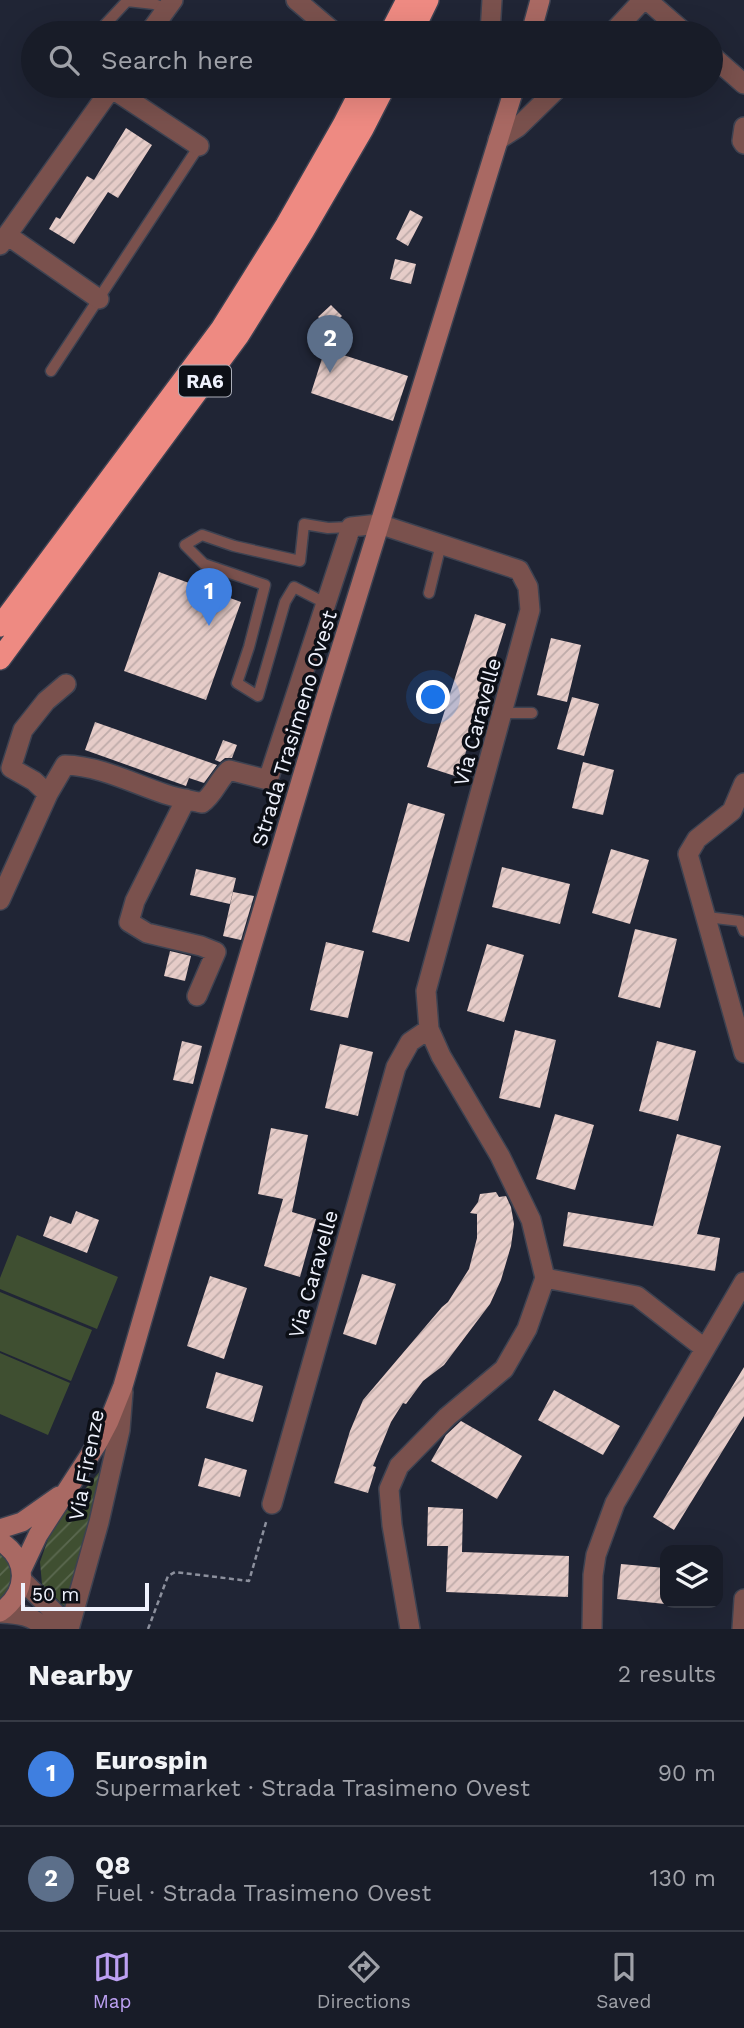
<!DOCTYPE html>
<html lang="en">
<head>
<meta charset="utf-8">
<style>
  body { margin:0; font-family:"Work Sans",sans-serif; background:#212530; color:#f1f3f6 }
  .controls { position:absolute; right:21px; bottom:21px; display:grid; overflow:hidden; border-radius:14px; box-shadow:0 7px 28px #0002 }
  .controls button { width:63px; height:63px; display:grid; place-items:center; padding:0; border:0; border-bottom:2px solid #363a45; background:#181c28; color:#f1f3f6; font:35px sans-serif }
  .scale { position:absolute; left:21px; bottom:18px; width:128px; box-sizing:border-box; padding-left:7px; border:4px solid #eff2fd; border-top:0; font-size:19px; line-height:24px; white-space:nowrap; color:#eff2fd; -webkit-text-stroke:5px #0c0f16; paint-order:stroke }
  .you { position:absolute; left:434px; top:698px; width:24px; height:24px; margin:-18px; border:5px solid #fff; border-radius:50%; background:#1a73e8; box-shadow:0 0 0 10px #1a73e833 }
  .badge { display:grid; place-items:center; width:46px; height:46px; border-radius:50%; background:#bca0f2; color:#fff; font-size:23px; font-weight:700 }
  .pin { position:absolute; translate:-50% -58px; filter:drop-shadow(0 2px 4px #0008) }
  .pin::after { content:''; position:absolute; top:37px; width:24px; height:21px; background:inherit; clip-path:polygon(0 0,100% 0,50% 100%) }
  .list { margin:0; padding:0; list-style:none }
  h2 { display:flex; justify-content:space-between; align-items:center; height:91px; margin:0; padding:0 28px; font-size:30px }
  h2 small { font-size:23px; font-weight:400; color:#9fa1a8 }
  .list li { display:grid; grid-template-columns:46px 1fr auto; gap:21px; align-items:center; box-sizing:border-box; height:105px; padding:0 28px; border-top:2px solid #363a45 }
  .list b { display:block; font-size:26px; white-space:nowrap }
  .list p { margin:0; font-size:23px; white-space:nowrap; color:#9fa1a8 }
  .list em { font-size:23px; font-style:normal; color:#9fa1a8 }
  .icon { flex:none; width:38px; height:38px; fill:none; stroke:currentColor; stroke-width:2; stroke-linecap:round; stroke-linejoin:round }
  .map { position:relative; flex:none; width:744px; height:1629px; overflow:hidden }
  .search { position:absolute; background:#181c28; box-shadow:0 7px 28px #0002; left:21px; right:21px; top:21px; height:77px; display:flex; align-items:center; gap:18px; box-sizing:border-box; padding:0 24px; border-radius:38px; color:#9fa1a8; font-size:26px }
  .sheet { height:301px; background:#181c28 }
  nav { display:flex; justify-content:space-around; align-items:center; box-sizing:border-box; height:98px; border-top:2px solid #363a45; background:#181c28; font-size:19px; color:#9fa1a8 }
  nav a { display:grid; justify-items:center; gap:4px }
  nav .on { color:#bca0f2 }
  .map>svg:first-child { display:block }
  .park { fill:#3f4f31 }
  .garden { fill:url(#garden-furrows) }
  .building { fill:url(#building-hatch) }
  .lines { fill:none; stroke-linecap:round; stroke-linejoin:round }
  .service-casing { stroke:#3d4251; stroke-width:13 }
  .minor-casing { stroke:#3d4251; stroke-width:22 }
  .secondary-casing { stroke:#3d4251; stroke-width:22 }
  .motorway-casing { stroke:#3d4251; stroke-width:24 }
  .path { stroke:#8c909d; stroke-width:2.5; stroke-dasharray:5 3.5; stroke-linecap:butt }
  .service { stroke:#7a514d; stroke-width:10 }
  .minor { stroke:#7a514d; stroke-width:19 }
  .secondary { stroke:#a96963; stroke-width:19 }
  .motorway { stroke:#ee8a82; stroke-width:21 }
  .labels { text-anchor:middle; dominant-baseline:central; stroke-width:7; stroke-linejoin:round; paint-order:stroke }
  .shield { fill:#0c0f16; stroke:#abaeb8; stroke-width:2 }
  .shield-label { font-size:19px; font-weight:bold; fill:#eff2fd }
  .street-label { font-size:21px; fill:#eff2fd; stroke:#0c0f16 }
</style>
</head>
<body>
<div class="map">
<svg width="744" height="1629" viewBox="0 0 744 1629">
  <defs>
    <pattern id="garden-furrows" width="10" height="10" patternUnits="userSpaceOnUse" patternTransform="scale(1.75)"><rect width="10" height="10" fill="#3f4f31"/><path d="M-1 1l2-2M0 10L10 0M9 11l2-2" fill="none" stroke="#5b6950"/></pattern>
    <pattern id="building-hatch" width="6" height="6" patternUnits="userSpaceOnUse" patternTransform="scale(1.75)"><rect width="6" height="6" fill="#e6ccc8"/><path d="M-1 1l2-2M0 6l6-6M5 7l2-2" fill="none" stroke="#beaba9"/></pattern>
  </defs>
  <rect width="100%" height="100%" fill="#202535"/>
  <!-- park -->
  <path class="park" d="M17,1235l101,42 -21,52 -97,-40v-11z
    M0,1292l92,38 -21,51 -71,-30z
    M0,1353l70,30 -22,52 -48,-21z"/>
  <!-- garden -->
  <path class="garden" d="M106,1464l-36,140 -5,3 -23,-23 -2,-22 12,-34z
    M0,1552c19,18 14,31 0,50z"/>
  <!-- building -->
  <path class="building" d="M126,128l26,17 -34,53 -10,-6 -34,52 -25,-15 7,-12 4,2 27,-43 7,4z
    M410,210l13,7 -15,29 -12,-7z
    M395,259l21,5 -5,20 -21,-5z
    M331,305l11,11 -13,12 -11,-11z
    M325,349l83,27 -15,45 -82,-28z
    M159,572l82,30 -35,98 -82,-29z
    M475,614l31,10 -48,153 -31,-10z
    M551,638l30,7 -14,57 -30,-7z
    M572,697l27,7 -15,52 -27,-7z
    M95,722l122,43 -13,18 -15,-5 -3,8 -101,-36z
    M223,740l14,5 -5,13h-7l-5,4 -5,-2z
    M583,762l31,8 -11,45 -31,-7z
    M408,803l37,11 -36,128 -37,-10z
    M611,849l38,11 -19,64 -38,-11z
    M502,867l68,17 -10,40 -68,-17z
    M196,869l40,9 -6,26 -40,-9z
    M233,892l21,4 -13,44 -18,-4z
    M635,929l42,10 -17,69 -42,-11z
    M326,942l38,9 -16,67 -38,-8z
    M487,944l37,11 -20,67 -37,-11z
    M170,951l21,5 -6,25 -21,-5z
    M515,1030l41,10 -16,68 -41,-10z
    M182,1041l20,5 -9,38 -20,-4z
    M657,1041l39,10 -18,70 -39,-10z
    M340,1044l33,8 -15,64 -33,-8z
    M555,1114l39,11 -19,65 -39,-11z
    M271,1128l37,7 -16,77 24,7 -16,58 -36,-11 19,-67 -25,-5z
    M677,1134l44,12 -24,88 23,4 -5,33 -152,-25 5,-34 85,14z
    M496,1192l3,5 7,-1 5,11 3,17 -3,22 -10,34 -11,24 -46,61 -21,16 -17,23 -3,-1 -12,19 -18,44 3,1 -8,26 -34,-10 16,-52 13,-31 79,-93 6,-5 21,-33 8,-31v-24l-7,-1 8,-11 2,-8z
    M76,1211l23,9 -12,33 -44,-17 7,-20 21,8z
    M362,1274l34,10 -20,61 -33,-11z
    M210,1276l37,12 -23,71 -37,-13z
    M744,1367v49l-70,114 -21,-13z
    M216,1372l47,14 -10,36 -47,-14z
    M554,1390l66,36 -17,29 -65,-35z
    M461,1421l61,35 -25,43 -66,-38 15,-26z
    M205,1458l42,12 -7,27 -42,-11z
    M428,1507l35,2 -1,43 107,4 -1,41 -122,-5 2,-46h-21z
    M621,1564l44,4v36l-48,-5z"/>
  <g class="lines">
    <!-- service casing -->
    <g class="service-casing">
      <path id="service" d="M100,30l27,-29 27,3 13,5
        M51,371l148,-225
        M429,593l12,-49
        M327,604l-33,-17 -9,15 -27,94 -21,-13 12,-36 16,-62 -61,-21 -19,-19 17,-10 32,11 66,15 4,-37 24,4 23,-1
        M503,713h29
        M707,917l33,4 4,10"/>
    </g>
    <!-- minor casing -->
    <g class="minor-casing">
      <path id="minor" d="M296,0l39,33
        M647,0l38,33
        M149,33l24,-33
        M490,33l2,-33
        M612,33l31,-33
        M711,55l33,29
        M111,88l88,58
        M744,127l-2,14 2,3
        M498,140l20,-13 42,-41
        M7,235l92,64
        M0,245l113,-159
        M66,684l-20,17 -23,29 -12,38 23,13 14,13 17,-29c35,1 67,18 100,29 12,4 24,6 37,9 12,-8 16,-23 27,-33l39,10 83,-253 28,-3 140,46 9,17 2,23 -104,381 3,38 12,27 59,100 31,64 14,58
        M744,783l-12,28 -35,28 -9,15 56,199
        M186,799l-51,102 -6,21 18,11 54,13 15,6 -19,44
        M0,900l48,-106
        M545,1278l92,18 67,52
        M272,1504l124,-437 14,-25 19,-13
        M22,1580l35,35 5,14
        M0,1613c18,1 33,2 45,16
        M69,1629l30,-107 21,-92 3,-38
        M410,1629l-18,-104 -3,-36 10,-23 48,-49 57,-48 23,-40 18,-51
        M592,1629l1,-54 3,-20 19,-52 129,-221
        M742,1629l2,-30"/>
    </g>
    <!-- secondary casing -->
    <g class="secondary-casing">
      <path id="secondary" d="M531,33l9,-33
        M0,1529l22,-7 37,-26
        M0,1541c30,19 27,52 0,71
        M21,1571l17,-36 59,-91 12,-23 14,-35 72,-249 128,-430 192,-621"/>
    </g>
    <!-- motorway casing -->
    <g class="motorway-casing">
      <path id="motorway" d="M390,33l17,-33
        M412,33l16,-33
        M0,626l221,-297 65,-104 57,-100 20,-39
        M0,659l239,-324 64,-103 60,-103 22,-43"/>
    </g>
    <!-- path -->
    <path class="path" d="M148,1629l20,-53 7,-4 74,9 18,-62"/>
    <!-- service -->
    <use href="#service" class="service"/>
    <!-- minor -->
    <use href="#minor" class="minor"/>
    <!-- secondary -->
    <use href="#secondary" class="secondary"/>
    <!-- motorway -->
    <use href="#motorway" class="motorway"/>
  </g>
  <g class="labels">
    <!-- shield labels -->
    <rect class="shield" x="179" y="365.5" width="52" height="31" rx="5"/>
    <g class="shield-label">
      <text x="205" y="381">RA6</text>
    </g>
    <!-- street labels -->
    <g class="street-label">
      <text transform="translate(477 722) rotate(-75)">Via Caravelle</text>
      <text transform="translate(294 728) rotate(-73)">Strada Trasimeno Ovest</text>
      <text transform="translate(313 1274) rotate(-74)">Via Caravelle</text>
      <text transform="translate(86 1465) rotate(-79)">Via Firenze</text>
    </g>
  </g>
</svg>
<div class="controls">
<button><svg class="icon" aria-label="layers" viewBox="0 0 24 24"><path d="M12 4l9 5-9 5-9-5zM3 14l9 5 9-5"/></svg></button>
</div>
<div class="scale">50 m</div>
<div class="you"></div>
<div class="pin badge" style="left:209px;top:626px;background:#3f7fe0">1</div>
<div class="pin badge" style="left:330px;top:373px;background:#5c6f8a">2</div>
<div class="search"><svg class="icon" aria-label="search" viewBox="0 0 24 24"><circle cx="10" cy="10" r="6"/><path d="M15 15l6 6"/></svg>Search here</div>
</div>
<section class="sheet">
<h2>Nearby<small>2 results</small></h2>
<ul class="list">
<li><span class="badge" style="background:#3f7fe0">1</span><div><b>Eurospin</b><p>Supermarket · Strada Trasimeno Ovest</p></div><em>90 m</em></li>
<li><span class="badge" style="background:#5c6f8a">2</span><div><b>Q8</b><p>Fuel · Strada Trasimeno Ovest</p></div><em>130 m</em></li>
</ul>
</section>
<nav>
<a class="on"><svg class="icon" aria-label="map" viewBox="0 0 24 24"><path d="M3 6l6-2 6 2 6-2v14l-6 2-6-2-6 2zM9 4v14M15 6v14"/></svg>Map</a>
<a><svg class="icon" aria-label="directions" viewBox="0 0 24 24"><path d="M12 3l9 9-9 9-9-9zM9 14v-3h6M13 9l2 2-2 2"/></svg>Directions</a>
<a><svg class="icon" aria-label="saved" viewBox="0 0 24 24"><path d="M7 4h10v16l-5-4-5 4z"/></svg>Saved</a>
</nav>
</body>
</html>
